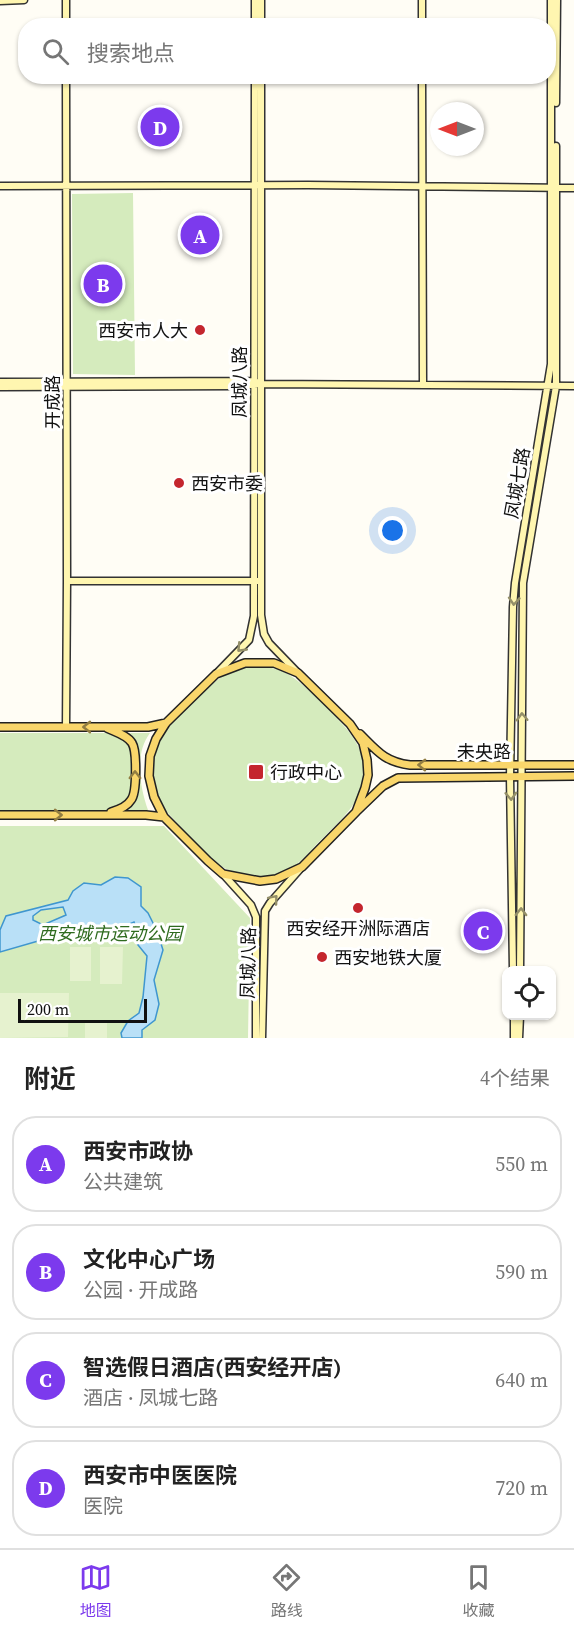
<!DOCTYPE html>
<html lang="zh">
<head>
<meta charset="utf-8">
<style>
  body { margin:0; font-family:"Source Serif 4","Noto Sans SC",serif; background:#f6f6f6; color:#222 }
  .controls { position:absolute; right:18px; bottom:18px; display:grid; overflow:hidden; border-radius:12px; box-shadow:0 2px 4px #0004 }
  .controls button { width:54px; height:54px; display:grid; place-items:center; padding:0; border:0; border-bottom:2px solid #e0e0e0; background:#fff; color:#222; font:30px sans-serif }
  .compass { position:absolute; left:430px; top:102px; width:54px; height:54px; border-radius:50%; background:#fff; box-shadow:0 2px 4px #0004; rotate:270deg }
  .scale { position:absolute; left:18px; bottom:15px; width:129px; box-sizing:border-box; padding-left:6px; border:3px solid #111; border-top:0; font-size:16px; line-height:21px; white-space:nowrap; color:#111; -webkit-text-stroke:4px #fff; paint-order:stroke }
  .you { position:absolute; left:393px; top:531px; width:21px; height:21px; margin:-15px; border:4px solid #fff; border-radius:50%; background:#1a73e8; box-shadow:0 0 0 9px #1a73e833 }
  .badge { display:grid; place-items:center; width:39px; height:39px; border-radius:50%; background:#7c3aed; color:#fff; font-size:20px; font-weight:700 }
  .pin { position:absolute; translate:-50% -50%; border:3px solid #fff; box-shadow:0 2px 6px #0006 }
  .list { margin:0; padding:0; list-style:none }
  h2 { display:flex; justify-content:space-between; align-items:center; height:78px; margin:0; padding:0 24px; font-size:26px }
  h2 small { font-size:20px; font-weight:400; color:#767676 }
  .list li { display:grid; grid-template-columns:39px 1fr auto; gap:18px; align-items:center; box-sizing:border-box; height:96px; margin:0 12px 12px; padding:0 12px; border:2px solid #e0e0e0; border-radius:24px }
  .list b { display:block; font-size:22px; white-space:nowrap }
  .list p { margin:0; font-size:20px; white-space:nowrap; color:#767676 }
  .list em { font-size:20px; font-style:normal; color:#767676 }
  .icon { flex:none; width:33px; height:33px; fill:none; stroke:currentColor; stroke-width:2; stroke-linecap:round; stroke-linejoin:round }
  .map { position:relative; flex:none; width:574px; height:1038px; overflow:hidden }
  .search { position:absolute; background:#fff; box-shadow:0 2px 4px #0004; left:18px; right:18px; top:18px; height:66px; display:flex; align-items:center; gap:15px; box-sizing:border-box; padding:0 21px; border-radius:24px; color:#767676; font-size:22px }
  .sheet { height:510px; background:#fff }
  nav { display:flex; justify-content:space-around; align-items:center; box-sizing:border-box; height:84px; border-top:2px solid #e0e0e0; background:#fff; font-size:16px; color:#767676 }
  nav a { display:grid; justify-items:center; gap:3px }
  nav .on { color:#7c3aed }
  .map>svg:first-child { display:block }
  .green { fill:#d5ebbd }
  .pitch { fill:#e6f2cf }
  .water { fill:#b9e0f7; stroke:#3f96cf; stroke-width:1.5; fill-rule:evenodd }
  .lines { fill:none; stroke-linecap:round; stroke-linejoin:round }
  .secondary-casing { stroke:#333; stroke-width:9 }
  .primary-casing { stroke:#222; stroke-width:10 }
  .secondary { stroke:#fff6b0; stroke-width:6 }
  .primary { stroke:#f9d66b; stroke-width:7 }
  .oneway { stroke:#948f68 }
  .oneway2 { stroke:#917d42 }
  .poi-dot { fill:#c4262e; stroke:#fff; stroke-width:2 }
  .labels { text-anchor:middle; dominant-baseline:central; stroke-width:6; stroke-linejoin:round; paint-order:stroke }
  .poi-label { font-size:18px; fill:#111; stroke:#fff; text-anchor:start }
  .street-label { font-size:18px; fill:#111; stroke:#fff }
  .park-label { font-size:18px; font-style:italic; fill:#2f6b1f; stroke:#fff }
</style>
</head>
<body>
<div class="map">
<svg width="574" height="1038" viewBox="0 0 574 1038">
  <rect width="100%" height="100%" fill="#fffdf5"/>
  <!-- green -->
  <path class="green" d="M133,193l2,182 -62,-1 -1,-180z
    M252,666c32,0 44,12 67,34 14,14 36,34 42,53 10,40 -11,58 -36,83 -10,9 -19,21 -29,29 -19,14 -46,16 -66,6 -22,-10 -49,-45 -67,-63 -8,-14 -13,-32 -10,-49 1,-9 6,-19 11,-26 10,-13 47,-51 61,-58 8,-5 17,-8 27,-9z
    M0,733h150c-16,21 -10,54 -2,77h-148z
    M0,826h164l86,92 -2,120h-248z"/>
  <!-- pitch -->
  <path class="pitch" d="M70,947h21v34h-21z
    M100,947h23l-1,37h-22z
    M0,993h69l-1,44 -68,1z
    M85,1023h22v15h-22z"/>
  <!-- water -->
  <path class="water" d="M115,877l13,1 13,9v19l7,7 9,18 6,19 -9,30 5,24 -4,16 -13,10v8h-20l-1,-5 7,-12 11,-8 4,-16 4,-41 -13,-16 3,-10 -3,-8 -9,4 -59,1 -14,10 -52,15v-22l6,-14 62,-16 5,-9 11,-8 17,2zM63,907l3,8 -23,10 -10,-5v-4l8,-6z"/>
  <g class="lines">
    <!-- secondary casing -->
    <g class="secondary-casing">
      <path id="secondary" d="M66,0v26
        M255,0v26
        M0,1l24,-1
        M261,26v-26
        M422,26v-26
        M261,76v539l3,19 5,9 28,29
        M422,76l1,309
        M556,103l1,-103
        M0,186l308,-1 266,3
        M0,382l254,-1 3,1
        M0,387l237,-1 24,-2 313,2
        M67,581h191
        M216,674l33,-34 5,-24 1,-540
        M66,727l1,-146 -1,-505
        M223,874l28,31 5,12v121
        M513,970l-3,-193 3,-170 2,-24 36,-219v-364
        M520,970l3,-387 33,-197v-240
        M514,1016v22
        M262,1038l3,-127 5,-8 30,-34
        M519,1038l1,-22"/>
    </g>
    <!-- primary casing -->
    <g class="primary-casing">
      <path id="primary" d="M245,663h29l24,10 52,51 13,19 4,17 1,15 -3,13 -9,24 -54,55 -26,12 -16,2 -37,-7 -15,-13 -44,-44 -10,-20 -5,-21 1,-20 6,-17 10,-16 50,-49z
        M0,727h148l18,-4
        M107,728c8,4 20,7 25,15 5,8 5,50 -1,57 -4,7 -13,10 -20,12
        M360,734c17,17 25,28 50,31h164
        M357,811l26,-25 15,-8 176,-2
        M0,815h146l18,2"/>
    </g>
    <!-- secondary -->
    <use href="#secondary" class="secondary"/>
    <!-- primary -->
    <use href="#primary" class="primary"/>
  </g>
  <!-- one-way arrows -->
  <defs><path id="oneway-chevron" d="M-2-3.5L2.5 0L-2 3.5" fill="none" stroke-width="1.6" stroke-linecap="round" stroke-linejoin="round" transform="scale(1.5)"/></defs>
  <g class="oneway">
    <use href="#oneway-chevron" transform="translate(514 601) rotate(94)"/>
    <use href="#oneway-chevron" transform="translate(241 648) rotate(134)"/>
    <use href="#oneway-chevron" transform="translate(522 717) rotate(-92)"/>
    <use href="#oneway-chevron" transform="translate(511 796) rotate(88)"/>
    <use href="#oneway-chevron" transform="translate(274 899) rotate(-50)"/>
    <use href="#oneway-chevron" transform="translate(521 912) rotate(-89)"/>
  </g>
  <g class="oneway2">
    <use href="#oneway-chevron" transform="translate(87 727) rotate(-180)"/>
    <use href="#oneway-chevron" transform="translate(422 765) rotate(-179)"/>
    <use href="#oneway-chevron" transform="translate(135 775) rotate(-90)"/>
    <use href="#oneway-chevron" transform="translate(58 815)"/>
  </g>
  <!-- markers -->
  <g class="poi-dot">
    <circle cx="200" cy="330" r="6"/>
    <circle cx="179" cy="483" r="6"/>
    <rect x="248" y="764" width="16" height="16" rx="3"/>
    <circle cx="358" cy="908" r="6"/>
    <circle cx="322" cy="957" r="6"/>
  </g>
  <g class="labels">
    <!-- poi labels -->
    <g class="poi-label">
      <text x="188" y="330" text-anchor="end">西安市人大</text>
      <text x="191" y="483">西安市委</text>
      <text x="270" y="772">行政中心</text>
      <text x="358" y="928" text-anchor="middle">西安经开洲际酒店</text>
      <text x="334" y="957">西安地铁大厦</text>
    </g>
    <!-- street labels -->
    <g class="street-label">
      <text transform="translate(239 382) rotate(-90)">凤城八路</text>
      <text transform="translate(52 402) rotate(-90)">开成路</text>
      <text transform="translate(517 483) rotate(-80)">凤城七路</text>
      <text x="484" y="751">未央路</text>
      <text transform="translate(248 963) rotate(-89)">凤城八路</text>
    </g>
    <!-- park labels -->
    <g class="park-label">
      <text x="110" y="933">西安城市运动公园</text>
    </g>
  </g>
</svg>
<div class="controls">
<button><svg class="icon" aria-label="locate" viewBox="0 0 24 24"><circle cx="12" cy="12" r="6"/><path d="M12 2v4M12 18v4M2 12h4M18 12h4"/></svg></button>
</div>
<svg class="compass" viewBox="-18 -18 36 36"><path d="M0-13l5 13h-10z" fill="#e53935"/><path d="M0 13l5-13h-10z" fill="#767676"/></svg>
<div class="scale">200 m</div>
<div class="you"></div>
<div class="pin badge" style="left:200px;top:235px">A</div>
<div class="pin badge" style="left:103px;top:284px">B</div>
<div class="pin badge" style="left:483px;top:931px">C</div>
<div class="pin badge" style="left:160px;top:127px">D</div>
<div class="search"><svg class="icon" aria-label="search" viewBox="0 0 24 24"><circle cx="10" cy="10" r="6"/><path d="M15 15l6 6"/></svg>搜索地点</div>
</div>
<section class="sheet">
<h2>附近<small>4个结果</small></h2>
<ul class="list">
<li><span class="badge">A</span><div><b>西安市政协</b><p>公共建筑</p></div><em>550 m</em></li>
<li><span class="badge">B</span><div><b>文化中心广场</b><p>公园 · 开成路</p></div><em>590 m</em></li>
<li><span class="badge">C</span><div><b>智选假日酒店(西安经开店)</b><p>酒店 · 凤城七路</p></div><em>640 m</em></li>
<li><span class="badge">D</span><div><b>西安市中医医院</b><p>医院</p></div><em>720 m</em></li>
</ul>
</section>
<nav>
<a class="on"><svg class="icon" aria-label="map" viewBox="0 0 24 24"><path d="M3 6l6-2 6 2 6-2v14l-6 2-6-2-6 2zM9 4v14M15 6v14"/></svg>地图</a>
<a><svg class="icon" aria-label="directions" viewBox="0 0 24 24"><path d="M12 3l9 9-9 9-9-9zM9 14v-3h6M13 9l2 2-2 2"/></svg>路线</a>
<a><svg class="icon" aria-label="saved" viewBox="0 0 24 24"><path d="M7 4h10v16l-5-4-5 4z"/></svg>收藏</a>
</nav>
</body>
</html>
